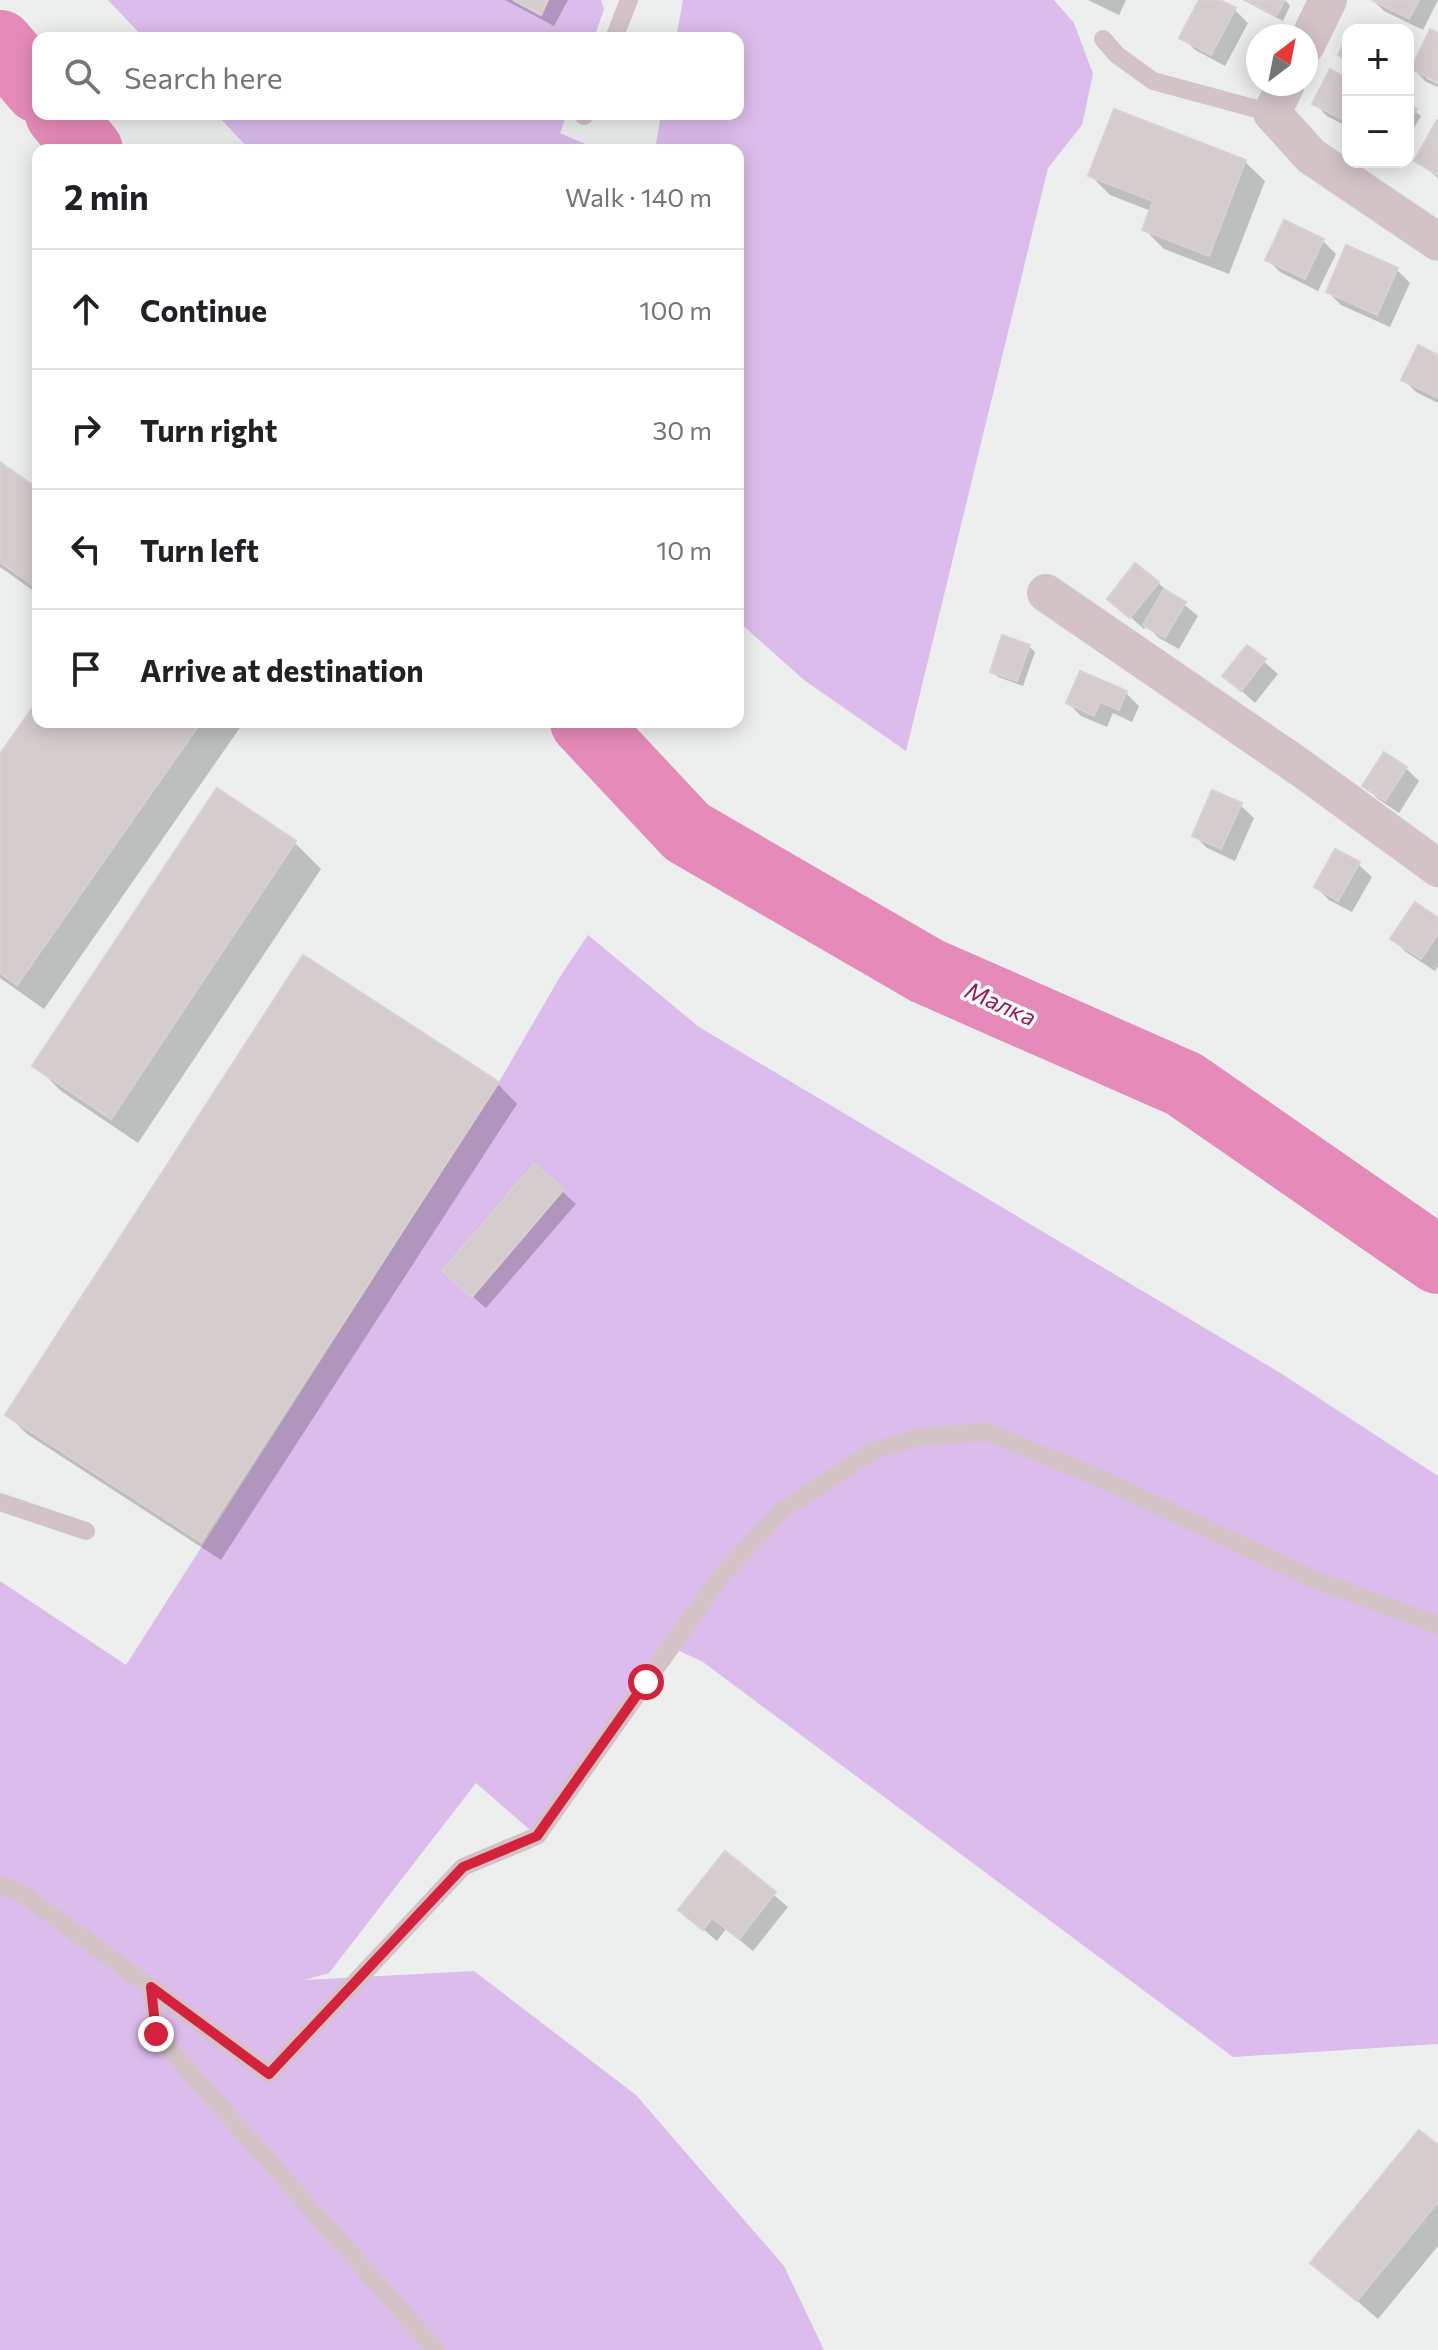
<!DOCTYPE html>
<html lang="en">
<head>
<meta charset="utf-8">
<style>
  body { margin:0; font-family:Commissioner,sans-serif; background:#f6f6f6; color:#202124 }
  .controls { position:absolute; right:24px; top:24px; display:grid; overflow:hidden; border-radius:16px; box-shadow:0 4px 20px #0003 }
  .controls button { width:72px; height:72px; display:grid; place-items:center; padding:0; border:0; border-bottom:2px solid #e0e0e0; background:#fff; color:#202124; font:40px sans-serif }
  .compass { position:absolute; left:1246px; top:24px; width:72px; height:72px; border-radius:50%; background:#fff; box-shadow:0 4px 20px #0003; rotate:32deg }
  .stop { position:absolute; width:24px; height:24px; margin:-18px; border:6px solid #d4223c; border-radius:50%; background:#fff }
  .stop.end { background:#d4223c; border-color:#fff; box-shadow:0 2px 8px #0008 }
  .list { margin:0; padding:0; list-style:none }
  h2 { display:flex; justify-content:space-between; align-items:center; height:104px; margin:0; padding:0 32px; font-size:34px }
  h2 small { font-size:26px; font-weight:400; color:#757577 }
  .list li { display:grid; grid-template-columns:52px 1fr auto; gap:24px; align-items:center; box-sizing:border-box; height:120px; padding:0 32px; border-top:2px solid #e0e0e0 }
  .list b { display:block; font-size:30px; white-space:nowrap }
  .list em { font-size:26px; font-style:normal; color:#757577 }
  .icon { flex:none; width:44px; height:44px; fill:none; stroke:currentColor; stroke-width:2; stroke-linecap:round; stroke-linejoin:round }
  .map { position:relative; flex:none; width:1438px; height:2350px; overflow:hidden }
  .search { position:absolute; background:#fff; box-shadow:0 4px 20px #0003; left:32px; top:32px; width:712px; height:88px; display:flex; align-items:center; gap:20px; box-sizing:border-box; padding:0 28px; border-radius:16px; color:#757577; font-size:30px }
  .panel { position:absolute; background:#fff; box-shadow:0 4px 20px #0003; left:32px; top:144px; width:712px; height:584px; border-radius:16px }
  .map>svg:first-child { display:block }
  .green { fill:#dcbcec }
  .shadow { fill:#0003 }
  .lines { fill:none; stroke-linecap:round; stroke-linejoin:round }
  .river { stroke:#e68bb9; stroke-width:68 }
  .building { fill:#d4cccd; stroke:#d8d1d1; stroke-width:2 }
  .lane { stroke:#d3c3c7; stroke-width:18 }
  .street { stroke:#d3c3c7; stroke-width:38 }
  .route { stroke:#d4223c; stroke-width:10 }
  .labels { text-anchor:middle; dominant-baseline:central; stroke-width:7; stroke-linejoin:round; paint-order:stroke }
  .water-label { font-size:24px; font-style:italic; fill:#9e1359; stroke:#fff }
</style>
</head>
<body>
<div class="map">
<svg width="1438" height="2350" viewBox="0 0 1438 2350">
  <rect width="100%" height="100%" fill="#ecefed"/>
  <!-- green -->
  <path class="green" d="M108,0h493l3,9 -10,29h-450z
    M683,0h371l20,23 19,51 -11,51 -34,43 -142,583 -102,-71 -66,-59v-471h-83l6,-36h77v-76h-62z
    M216,114h351l-7,19 39,17h-349z
    M588,935l111,92 583,347 156,102v568l-205,13 -530,-395 -32,-15 -134,189 -61,-53 -147,190 -24,7 169,-9 162,124 148,171 40,84h-824v-769l126,84 373,-583 62,-107z"/>
  <!-- shadow -->
  <path class="shadow" d="M505,0h63l-14,26z
    M1088,0h38l-7,15z
    M1201,0h15l19,10 13,13 -23,43 -30,-16 -13,-13z
    M1243,0h42l5,6 -7,15z
    M1373,0h65l-15,30 -39,-19z
    M1438,35v45l-12,-6v4l12,6v3l-12,-5 -13,-14z
    M1331,72l17,9v46l-21,-11 -13,-13z
    M1408,106l13,10 -13,22z
    M1438,124v54l-22,-18z
    M1245,162l20,19 -36,93 -65,-25 -20,-20 7,-18 -41,-16 -20,-20z
    M1323,241l13,13 -18,37 -38,-19 -13,-13z
    M1397,270l13,13 -20,44 -49,-22 -13,-13z
    M1438,358v45l-22,-11 -13,-13z
    M0,464l38,27v103l-38,-27z
    M1158,583l40,33 -19,33 -20,-11 -12,-12 -3,3 -34,-30z
    M1029,646l6,6 -12,34 -25,-9 -6,-6z
    M1248,648l30,26 -23,29 -30,-27z
    M1126,693l13,13 -7,16 -19,-9 -6,14 -26,-11 -13,-13z
    M38,703v19h206l-200,287 -44,-31v-221z
    M1406,768l13,13 -20,32 -21,-14 -13,-13z
    M218,791l77,52 26,26 -183,274 -77,-52 -26,-26z
    M1240,805l14,13 -19,43 -28,-13 -13,-13z
    M1358,864l14,13 -20,35 -23,-12 -13,-13z
    M1438,920v46l-3,5 -29,-19 -13,-13z
    M498,1084l19,20 -296,456 -194,-126 -20,-20z
    M535,1167l41,37 -90,104 -29,-24z
    M725,1854l63,53 -35,44 -27,-22 -9,12 -36,-31z
    M1438,2148v98l-60,73 -65,-56z"/>
  <g class="lines">
    <!-- river -->
    <path class="river" d="M0,44l38,45
      M59,114l30,36
      M584,722l103,110 240,139 257,113 254,176"/>
  </g>
  <!-- building -->
  <path class="building" d="M513,0h35l-7,15z
    M1199,0h21l16,8 -25,47 -32,-17z
    M1246,0h39l-9,16z
    M1372,0h47l-10,19z
    M1430,29l8,4v49l-27,-13z
    M1347,38l1,1v22l-10,-6z
    M1330,69l18,10 -2,42 -34,-17z
    M1408,104l9,5 -9,14z
    M1114,109l132,51 -37,96 -67,-26 11,-29 -65,-25z
    M1437,120l1,1v54l-24,-14z
    M1284,220l40,19 -19,40 -40,-19z
    M1346,245l52,23 -21,47 -51,-23z
    M1418,345l20,10v43l-37,-18z
    M0,462l38,27 -1,99 -37,-26z
    M1135,563l24,19 -29,36 -23,-19z
    M1164,589l22,13 -21,36 -22,-13z
    M1002,635l28,10 -13,36 -27,-9z
    M1247,645l19,14 -25,32 -19,-15z
    M1080,671l47,20 -8,19 -19,-8 -6,14 -28,-13z
    M38,700v22h163l-184,263 -17,-12v-219z
    M1384,752l23,15 -22,34 -23,-15z
    M217,788l79,53 -185,278 -79,-53z
    M1212,790l30,13 -21,46 -29,-13z
    M1335,849l25,13 -22,39 -24,-14z
    M1415,902l23,16v16l-17,25 -31,-20z
    M303,955l196,127 -298,460 -196,-127z
    M534,1164l30,25 -92,108 -30,-26z
    M725,1851l51,41 -37,47 -27,-21 -9,12 -25,-20z
    M1419,2130l19,15v57l-81,99 -47,-38z"/>
  <g class="lines">
    <!-- lane -->
    <path class="lane" d="M614,38l15,-38
      M1103,39l14,16 36,26 119,32
      M584,116l1,-2
      M0,1502l86,29
      M0,1885l20,7 249,182 194,-207 74,-31 184,-260 62,-66 90,-59 46,-14 69,-5 118,49 207,98 125,46
      M151,1987l5,47 280,316"/>
    <!-- street -->
    <path class="street" d="M1306,45l22,-45
      M1286,84l-14,29 39,43 127,86
      M1046,593l255,175 137,100"/>
  </g>
  <g class="lines">
    <!-- route -->
    <path class="route" d="M156,2034l-5,-47 118,87 194,-207 74,-31 109,-154"/>
  </g>
  <g class="labels">
    <!-- water labels -->
    <g class="water-label">
      <text transform="translate(1001 1003) rotate(24)">Малка</text>
    </g>
  </g>
</svg>
<div class="controls">
<button>+</button>
<button>−</button>
</div>
<svg class="compass" viewBox="-18 -18 36 36"><path d="M0-13l5 13h-10z" fill="#e53935"/><path d="M0 13l5-13h-10z" fill="#757577"/></svg>
<div class="stop" style="left:646px;top:1682px"></div>
<div class="stop end" style="left:156px;top:2034px"></div>
<div class="search"><svg class="icon" aria-label="search" viewBox="0 0 24 24"><circle cx="10" cy="10" r="6"/><path d="M15 15l6 6"/></svg>Search here</div>
<section class="panel">
<h2>2 min<small>Walk · 140 m</small></h2>
<ul class="list">
<li><svg class="icon" aria-label="ahead" viewBox="0 0 24 24"><path d="M12 20V5M6 11l6-6 6 6"/></svg><div><b>Continue</b></div><em>100 m</em></li>
<li><svg class="icon" aria-label="right" viewBox="0 0 24 24"><path d="M7 20v-9h11M14 6l5 5-5 5"/></svg><div><b>Turn right</b></div><em>30 m</em></li>
<li><svg class="icon" aria-label="left" viewBox="0 0 24 24"><path d="M17 20v-9H6M10 6l-5 5 5 5"/></svg><div><b>Turn left</b></div><em>10 m</em></li>
<li><svg class="icon" aria-label="arrive" viewBox="0 0 24 24"><path d="M6 21V4h12l-3 4 3 4H6"/></svg><div><b>Arrive at destination</b></div></li>
</ul>
</section>
</div>
</body>
</html>
